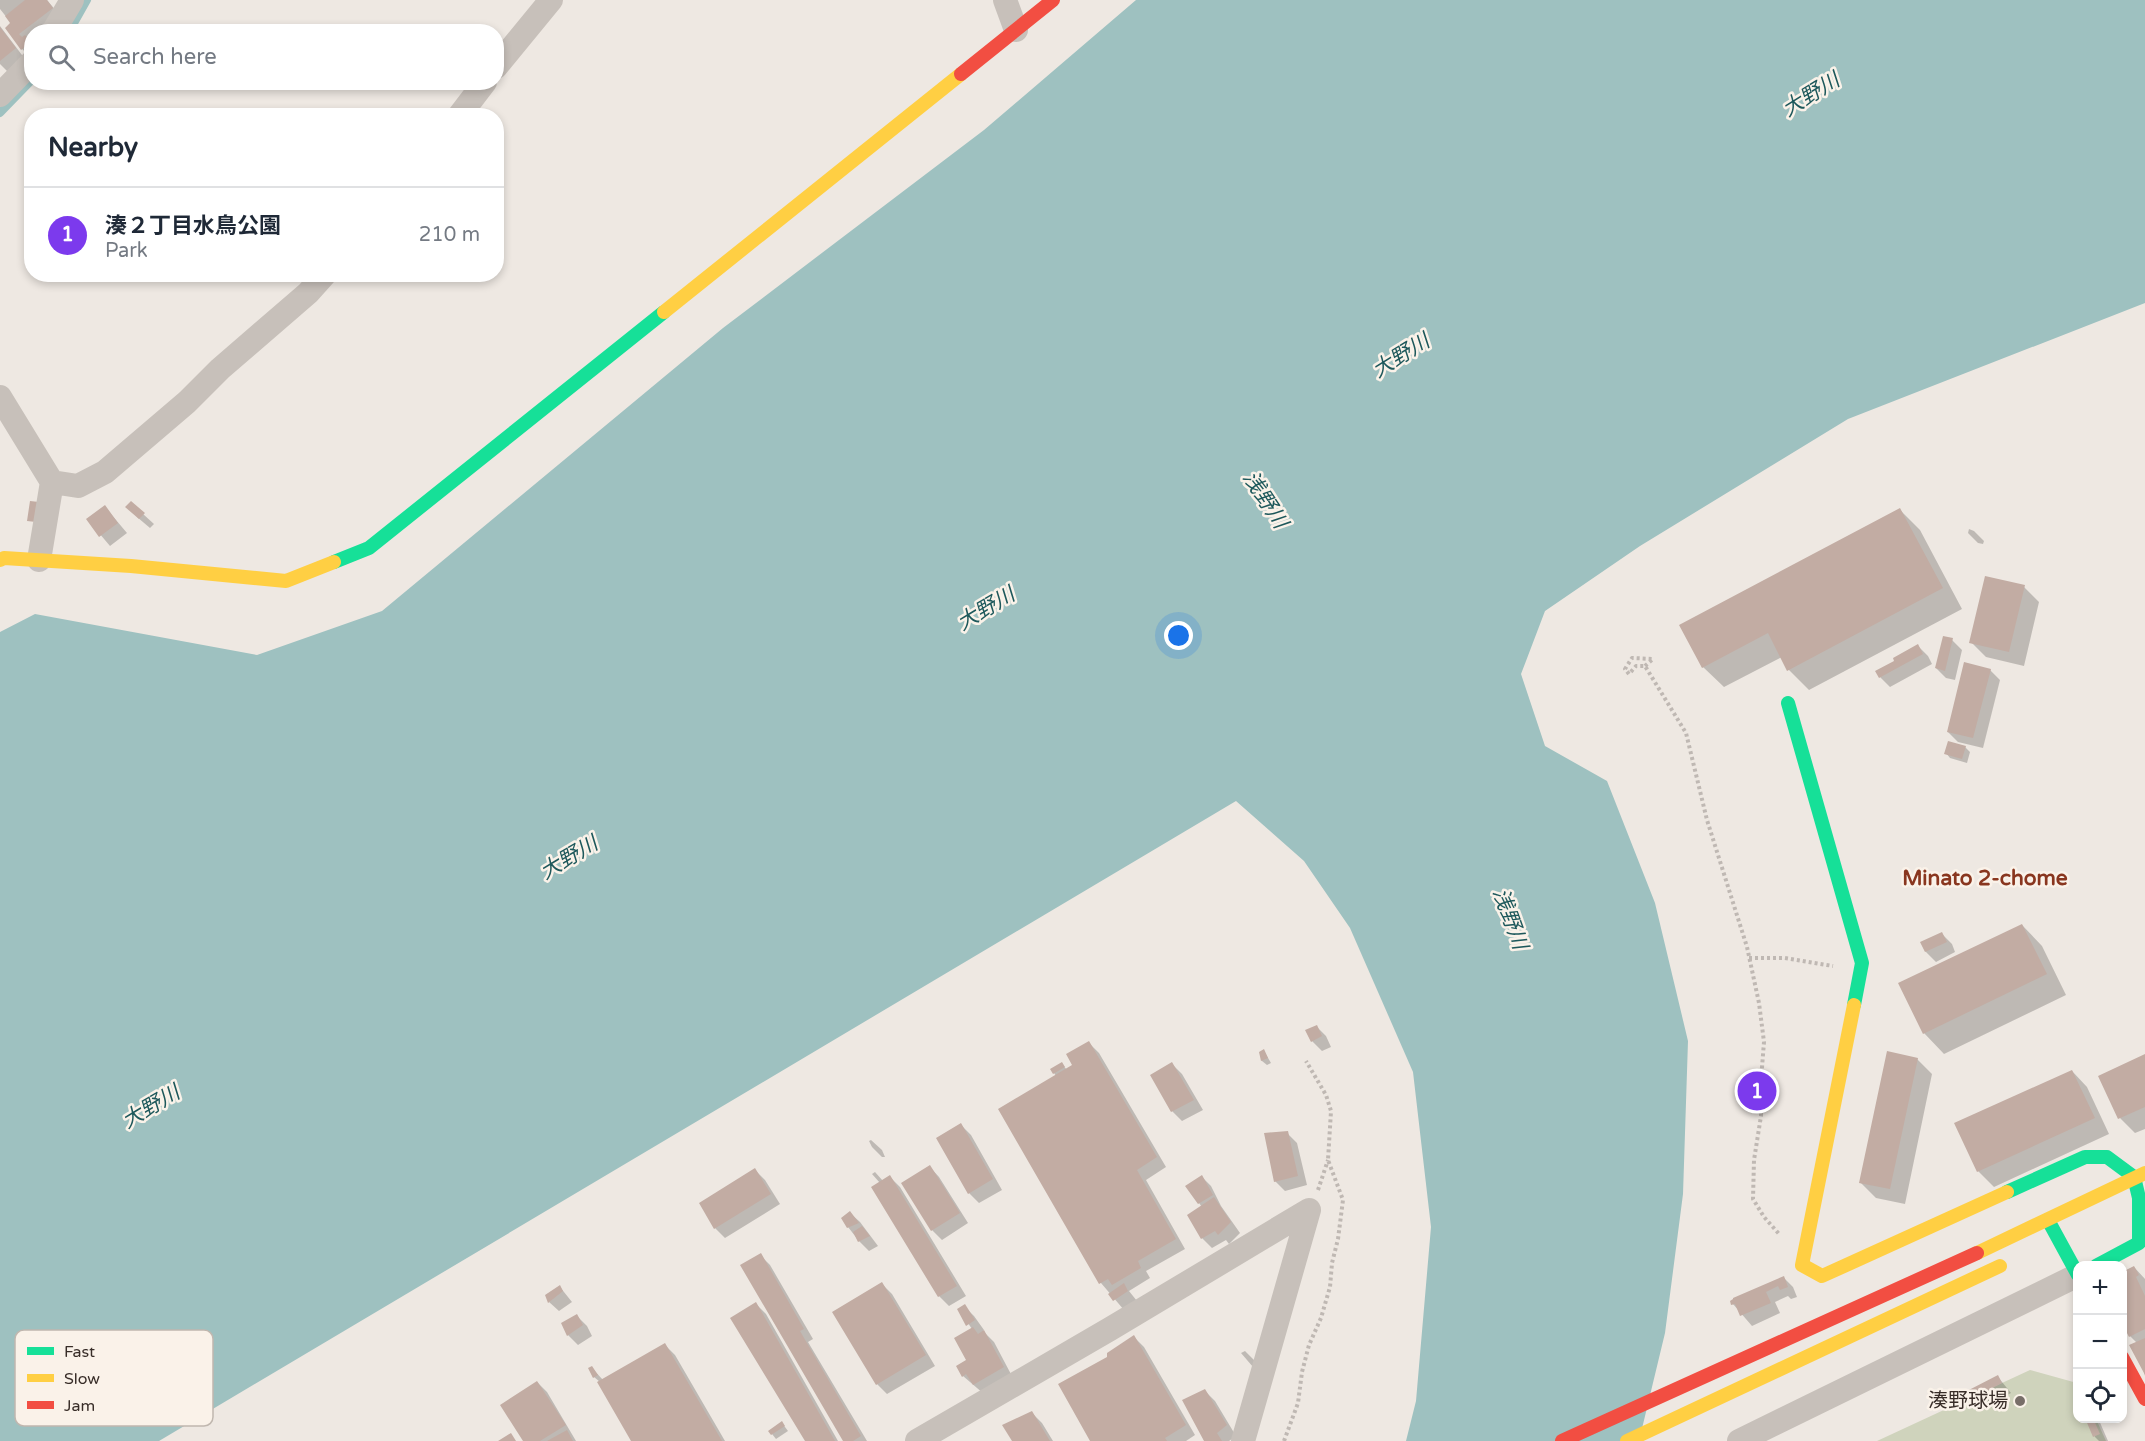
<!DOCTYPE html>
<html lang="en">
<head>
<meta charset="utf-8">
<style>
  body { margin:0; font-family:"Varela Round","Noto Sans JP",sans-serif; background:#f6f6f7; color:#1f2937 }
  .controls { position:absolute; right:18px; bottom:18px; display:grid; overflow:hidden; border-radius:12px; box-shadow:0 3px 9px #0003 }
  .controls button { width:54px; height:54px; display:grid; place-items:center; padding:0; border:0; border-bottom:2px solid #e0e1e3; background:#fff; color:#1f2937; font:30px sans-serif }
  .you { position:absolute; left:1179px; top:636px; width:21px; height:21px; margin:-15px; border:4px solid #fff; border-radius:50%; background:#1a73e8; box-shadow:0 0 0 9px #1a73e833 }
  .badge { display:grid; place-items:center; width:39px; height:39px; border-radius:50%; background:#7c3aed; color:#fff; font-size:20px; font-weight:700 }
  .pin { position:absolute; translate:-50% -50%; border:3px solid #fff; box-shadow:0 2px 6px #0006 }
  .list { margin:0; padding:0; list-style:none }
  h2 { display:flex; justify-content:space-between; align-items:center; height:78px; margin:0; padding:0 24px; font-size:26px }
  h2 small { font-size:20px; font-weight:400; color:#747a83 }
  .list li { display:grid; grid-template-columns:39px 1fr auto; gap:18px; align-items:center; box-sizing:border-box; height:96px; padding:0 24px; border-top:2px solid #e0e1e3 }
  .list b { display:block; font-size:22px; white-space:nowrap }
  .list p { margin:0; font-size:20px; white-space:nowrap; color:#747a83 }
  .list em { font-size:20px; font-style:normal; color:#747a83 }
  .icon { flex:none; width:33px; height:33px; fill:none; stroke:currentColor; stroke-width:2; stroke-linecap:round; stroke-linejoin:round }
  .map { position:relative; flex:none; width:2145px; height:1441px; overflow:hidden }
  .search { position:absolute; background:#fff; box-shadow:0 3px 9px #0003; left:24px; top:24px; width:480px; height:66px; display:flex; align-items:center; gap:15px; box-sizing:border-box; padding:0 21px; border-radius:24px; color:#747a83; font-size:22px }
  .panel { position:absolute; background:#fff; box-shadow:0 3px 9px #0003; left:24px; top:108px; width:480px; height:174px; border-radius:24px }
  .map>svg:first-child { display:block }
  .green { fill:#cfd3bc }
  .water { fill:#9ec1c0 }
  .shadow { fill:#0003 }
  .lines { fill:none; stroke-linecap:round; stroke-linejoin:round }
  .stream { stroke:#9ec1c0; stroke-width:8 }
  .building { fill:#c2aca3 }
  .path { stroke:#bfb8b3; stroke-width:4; stroke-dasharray:3 3; stroke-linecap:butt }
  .street { stroke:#c7c0ba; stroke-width:24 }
  .fast { stroke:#16e098; stroke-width:14 }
  .slow { stroke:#ffcf43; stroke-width:14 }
  .jam { stroke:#f24e42; stroke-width:14 }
  .poi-dot { fill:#786e69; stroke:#faf2e9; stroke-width:2 }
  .labels { text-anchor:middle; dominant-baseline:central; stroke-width:5; stroke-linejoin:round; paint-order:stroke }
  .poi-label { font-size:20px; fill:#382d28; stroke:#faf2e9; text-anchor:end }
  .water-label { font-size:21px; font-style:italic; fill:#1d585b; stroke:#faf2e9 }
  .neighbourhood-label { font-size:21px; font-weight:bold; fill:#89361f; stroke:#faf2e9 }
  .key { fill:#faf2e9; stroke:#c0b7af; stroke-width:1.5 }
  .key-label { font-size:16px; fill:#382d28 }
</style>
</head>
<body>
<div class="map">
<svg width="2145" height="1441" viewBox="0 0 2145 1441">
  <rect width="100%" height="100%" fill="#eee8e2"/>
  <!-- green -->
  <path class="green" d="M2030,1370l47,13 1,35 18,1 10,22h-229z"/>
  <!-- water -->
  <path class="water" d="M1136,0h1009v303l-297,116 -208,127 -95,65 -24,63 24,72 62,35 48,122 33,138 -5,153 -18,139 -26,108h-233l10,-40 15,-174 -18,-155 -63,-144 -46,-67 -68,-60 -1077,640h-159v-809l35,-18 222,41 125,-44 341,-283 261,-198z"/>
  <!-- shadow -->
  <path class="shadow" d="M0,0h47l15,18 -18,14h-12v26l-10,-9 -10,-25 -12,-15z
    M0,26l25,33 -17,13 -8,-8z
    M131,503l23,21 -4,4 -13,-11z
    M105,507l22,26 -17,13 -22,-26z
    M1900,510l20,20 42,79 -153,81 -20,-20 -7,-13 -58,30 -21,-20z
    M1969,529l5,2 10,10 -1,3 -5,-1 -10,-10z
    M2024,587l15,15 -15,64 -38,-9 -15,-15z
    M1952,640l10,10 -7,30 -9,-2 -10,-10z
    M1918,646l10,10 4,8 -42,23 -10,-10z
    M1990,670l10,10 -17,68 -25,-6 -10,-10z
    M1965,747l5,5 -3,11 -17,-5 -4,-5z
    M2022,925l20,21 24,49 -122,59 -20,-21z
    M1942,934l10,10 3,8 -19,10 -10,-10 -4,-9z
    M1316,1026l10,10 5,11 -9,4 -10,-10z
    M1089,1043l10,10 67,114 -20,13 39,69 -39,22 4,7 -21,13 8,10 -13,9 -23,-27 -45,-207 -2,-3 8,-9 5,6 7,-4z
    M1264,1051l7,12 -4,2 -5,-4 -2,-8z
    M2145,1056v73l-10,4 -15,-15z
    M1917,1059l15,15 -27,130 -29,-6 -15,-15z
    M1172,1064l10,10 21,36 -21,11 -10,-10z
    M2072,1071l15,16 22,47 -115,53 -16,-16 -22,-47z
    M961,1125l10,10 31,55 -23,13 -10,-10z
    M1287,1133l10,10 10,42 -22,6 -10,-10z
    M871,1140l11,10 3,7h-3l-10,-10 -3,-6z
    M930,1167l9,10 29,46 -26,17 -10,-10z
    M755,1170l10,10 15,24 -55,34 -10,-10z
    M875,1172l8,9 7,-4 10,10 66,109 -17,10 -10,-10 -66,-109 7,-4 -8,-9z
    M1202,1177l9,9 10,20 19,27 -11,11 -3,-4 -14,8 -10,-10v-31l-3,-4z
    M850,1213l10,9 18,24 -9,5 -10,-10 -11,-14z
    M760,1255l10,10 43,74 -5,3 59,99h-23z
    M2134,1267l11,12v97l-8,-33 -7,-7 -2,-11z
    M1783,1277l10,10 4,10 -6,2 -3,-3 -13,6 5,11 -28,13 -19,-22z
    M882,1284l10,10 43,72 -48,28 -10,-10z
    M560,1287l12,15 -13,9 -10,-9z
    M756,1304l10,10 72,127h-31z
    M964,1306l10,10 10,14 -1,1 11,11 19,36 -29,16 -21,-18 5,-15 4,-32 -13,-19z
    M577,1316l10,10 5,10 -14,9 -10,-10z
    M1134,1337l10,10 51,88 -9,6h-94l17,-84z
    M665,1345l10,10 50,86h-92l-33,-59 -6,-5 -2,-9 11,12z
    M1245,1351l10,10 -2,6 -12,-14z
    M1998,1377l13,16 -31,16 -10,-10z
    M537,1382l10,10 29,49h-51z
    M1205,1391l10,10 21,35 -7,5h-23z
    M1032,1413l10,10 11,18h-39z
    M2087,1418h11l10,23h-9l-4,-4z
    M782,1423l6,8 -12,8 -4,-5z"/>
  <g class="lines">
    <!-- stream -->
    <path class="stream" d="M69,32l18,-32
      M0,113l32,-33"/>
  </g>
  <!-- building -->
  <path class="building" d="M25,0h22l6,8 -34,26 3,3 3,-2 6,8 -10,7 -16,-22 5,-5 -5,-7z
    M0,27l16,21 -16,13z
    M30,501l9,1 -3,20 -9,-1z
    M131,501l14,12 -6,6 -14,-12z
    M105,505l13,18 -19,14 -13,-18z
    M1900,508l43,80 -156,83 -19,-38 -66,35 -23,-43z
    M1985,576l40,9 -16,67 -40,-9z
    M1943,636l10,2 -8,33 -10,-3z
    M1918,644l5,10 -44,24 -4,-7 19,-10 -1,-3z
    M1964,662l27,7 -18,69 -26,-6z
    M1948,741l18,5 -4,13 -18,-5z
    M2022,924l25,50 -124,60 -25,-51z
    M1942,932l5,10 -22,10 -5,-10z
    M1317,1025l5,11 -11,6 -6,-12z
    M1089,1041l68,116 -20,13 39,69 -38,22 3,7 -29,17 -4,-6 -9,5 -101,-175 74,-44 -6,-11z
    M1264,1049l4,9 -7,3 -2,-9z
    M1887,1051l31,7 -28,131 -31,-6z
    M2145,1054v53l-27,12 -20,-43z
    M1062,1062l3,5 -12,7 -3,-5z
    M1172,1062l22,38 -23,12 -21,-37z
    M2072,1070l23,48 -118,54 -23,-49z
    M961,1123l32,56 -25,15 -32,-56z
    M1288,1131l10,45 -24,6 -10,-49z
    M930,1165l30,48 -29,18 -30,-48z
    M755,1168l16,26 -57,35 -15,-26z
    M890,1175l67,111 -19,11 -67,-110z
    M1202,1175l11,20 -15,9 -13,-18z
    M1214,1197l17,25 -13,13 -3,-4 -14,8 -14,-24z
    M850,1211l9,12 -12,5 -6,-10z
    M862,1226l8,10 -12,6 -5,-10z
    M761,1253l43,76 -4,2 61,105 -8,5h-10l-103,-176z
    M2134,1266l5,9 -3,2 9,19v33l-16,8 -6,-12 3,-1 -4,-7v-45z
    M1784,1276l4,11 -8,3 -2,-4 -12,6 5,11 -31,13 -5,-12 -4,1 -1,-4 3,-2v-1z
    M882,1282l44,73 -50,30 -44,-73z
    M1124,1283l4,8 -15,10 -5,-7z
    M560,1285l3,6 -15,12 -3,-8z
    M756,1302l79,139h-30l-75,-123z
    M965,1304l10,16 -9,6 -9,-17z
    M577,1314l6,11 -16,11 -6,-13z
    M973,1327l5,7 6,-4 20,37 -31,18 -7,-11 -4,3 -6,-11 10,-6 -12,-22z
    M1134,1335l52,90 -21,13 2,3h-77l-32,-57 49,-27v-4z
    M2145,1338v37l-16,-30z
    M665,1343l57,98h-91l-34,-59z
    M592,1366l6,9 -5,3 -5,-10z
    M1998,1375l4,8 -33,17 -4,-8z
    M537,1381l29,44 -26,16h-17l-23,-36z
    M1205,1389l22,36 -10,8 5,8h-18l-22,-41z
    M1032,1411l18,30h-38l-10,-16z
    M2085,1418h8l7,16 -7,3z
    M782,1421l3,5 -14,9 -3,-4z
    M567,1430l6,11h-26z
    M511,1433l5,8h-18z"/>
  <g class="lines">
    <!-- path -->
    <path class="path" d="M1645,666l8,-7 -21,-1 -7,11 4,5 7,-8h9l41,67 21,87 40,127 12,56 5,39 -3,38v36l-7,44 -1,39 11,18 16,18
      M1749,958h36l48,8
      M1318,1190l10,-30
      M1284,1441l14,-38 4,-31 7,-27 12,-27 9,-31 2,-24 6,-24 5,-39 -15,-40 3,-49 -5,-16 -20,-34"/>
    <!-- street -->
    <path class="street" d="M1005,0l11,30
      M53,32l19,-32
      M496,67l55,-67
      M0,95l32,-33
      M459,116l26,-34
      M0,397l52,85 -13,78
      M52,482l26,4 27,-14 82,-70 33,-33 88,-76 17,-19
      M917,1441l193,-112 199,-119 -66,231
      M1739,1441l339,-166"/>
    <!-- fast -->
    <path class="fast" d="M334,562l35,-14 295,-236
      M1788,703l74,260 -8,42
      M2007,1192l78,-35h22l27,20 5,21v45l-43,23
      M2048,1220l30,55"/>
    <!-- slow -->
    <path class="slow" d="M664,312l297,-238
      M0,560l4,-2 127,8 155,15 48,-19
      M1854,1005l-52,260 20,11 185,-84
      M1977,1253l168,-80
      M1627,1441l373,-175"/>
    <!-- jam -->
    <path class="jam" d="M961,74l92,-74
      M2122,1357l23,42
      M1562,1441l415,-188"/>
  </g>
  <!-- markers -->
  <circle class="poi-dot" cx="2020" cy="1401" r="6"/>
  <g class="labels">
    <!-- poi labels -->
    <g class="poi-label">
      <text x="2008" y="1401">湊野球場</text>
    </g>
    <!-- water labels -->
    <g class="water-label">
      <text transform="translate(1811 95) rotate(-32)">大野川</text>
      <text transform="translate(1401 356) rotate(-32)">大野川</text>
      <text transform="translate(1265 500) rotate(57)">浅野川</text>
      <text transform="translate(986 609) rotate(-31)">大野川</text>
      <text transform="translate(569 858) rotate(-31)">大野川</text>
      <text transform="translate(1510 919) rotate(70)">浅野川</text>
      <text transform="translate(151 1107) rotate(-31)">大野川</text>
    </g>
    <!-- neighbourhood labels -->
    <g class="neighbourhood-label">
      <text x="1985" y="878">Minato 2-chome</text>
    </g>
  </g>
  <!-- legend -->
  <rect x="15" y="1330" width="198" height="96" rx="9" class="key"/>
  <rect x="27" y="1347" width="27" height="8" fill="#16e098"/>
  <rect x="27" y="1374" width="27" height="8" fill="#ffcf43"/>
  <rect x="27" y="1401" width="27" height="8" fill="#f24e42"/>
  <g class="key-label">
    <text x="64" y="1357">Fast</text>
    <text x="64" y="1384">Slow</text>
    <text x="64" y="1411">Jam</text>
  </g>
</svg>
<div class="controls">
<button>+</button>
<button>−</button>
<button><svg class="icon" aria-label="locate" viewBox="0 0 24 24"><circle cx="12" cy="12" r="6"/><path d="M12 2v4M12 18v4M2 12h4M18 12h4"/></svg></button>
</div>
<div class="you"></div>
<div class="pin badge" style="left:1757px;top:1091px">1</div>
<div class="search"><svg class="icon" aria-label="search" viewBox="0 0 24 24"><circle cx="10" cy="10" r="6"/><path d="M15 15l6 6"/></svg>Search here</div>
<section class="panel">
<h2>Nearby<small></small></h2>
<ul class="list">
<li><span class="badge">1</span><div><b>湊２丁目水鳥公園</b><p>Park</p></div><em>210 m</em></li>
</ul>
</section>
</div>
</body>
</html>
